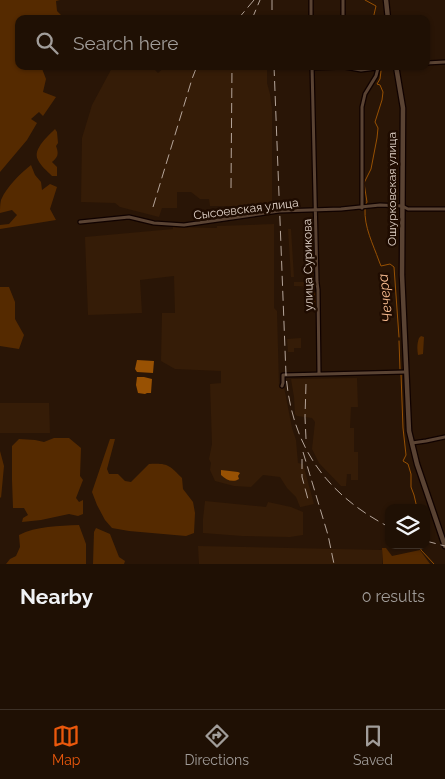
<!DOCTYPE html>
<html lang="en">
<head>
<meta charset="utf-8">
<style>
  body { margin:0; font-family:Raleway,sans-serif; background:#2c1e13; color:#f1f3f6 }
  .controls { position:absolute; right:15px; bottom:15px; display:grid; overflow:hidden; border-radius:10px; box-shadow:0 1px 4px #0004 }
  .controls button { width:45px; height:45px; display:grid; place-items:center; padding:0; border:0; border-bottom:1px solid #3c3026; background:#1f1004; color:#f1f3f6; font:25px sans-serif }
  .list { margin:0; padding:0; list-style:none }
  h2 { display:flex; justify-content:space-between; align-items:center; height:65px; margin:0; padding:0 20px; font-size:21px }
  h2 small { font-size:16px; font-weight:400; color:#a19d9a }
  .icon { flex:none; width:28px; height:28px; fill:none; stroke:currentColor; stroke-width:2; stroke-linecap:round; stroke-linejoin:round }
  .map { position:relative; flex:none; width:445px; height:564px; overflow:hidden }
  .search { position:absolute; background:#1f1004; box-shadow:0 1px 4px #0004; left:15px; right:15px; top:15px; height:55px; display:flex; align-items:center; gap:12px; box-sizing:border-box; padding:0 18px; border-radius:10px; color:#a19d9a; font-size:19px }
  .sheet { height:145px; background:#1f1004 }
  nav { display:flex; justify-content:space-around; align-items:center; box-sizing:border-box; height:70px; border-top:1px solid #3c3026; background:#1f1004; font-size:14px; color:#a19d9a }
  nav a { display:grid; justify-items:center; gap:2px }
  nav .on { color:#ea580c }
  .map>svg:first-child { display:block }
  .built { fill:#351c07 }
  .green { fill:#552a00 }
  .water { fill:#985103 }
  .lines { fill:none; stroke-linecap:round; stroke-linejoin:round }
  .stream { stroke:#985103; stroke-width:1 }
  .minor-casing { stroke:#100200; stroke-width:5.5 }
  .tertiary-casing { stroke:#100200; stroke-width:7 }
  .minor { stroke:#5a4333; stroke-width:3 }
  .tertiary { stroke:#5a4333; stroke-width:4.5 }
  .rail { stroke:#b5a59a; stroke-width:1; stroke-dasharray:10 5; stroke-linecap:butt }
  .labels { text-anchor:middle; dominant-baseline:central; stroke-width:5; stroke-linejoin:round; paint-order:stroke }
  .street-label { font-size:12px; fill:#e2d4ca; stroke:#1f0c01 }
  .water-label { font-size:14px; font-style:italic; fill:#f6ba8e; stroke:#1f0c01 }
</style>
</head>
<body>
<div class="map">
<svg width="445" height="564" viewBox="0 0 445 564">
  <rect width="100%" height="100%" fill="#291506"/>
  <!-- built -->
  <path class="built" d="M113,66h23l19,4 3,3 8,-7h101v17l3,11 2,15v97h-62l-1,-7h-9l-9,-7h-14v16h-15l-3,9 -39,-10 -5,-4 -34,-1 1,-64 10,-33z
    M274,224v84l3,3 2,75 5,1 8,41 4,12 2,23 5,1 11,40 -13,3h-1l-4,-10 -9,-9 -7,-11 -17,-2 -12,12 -17,-1 -19,-5 -5,-11 1,-7 -2,-4 3,-15 -2,-60 11,-1v-12l-46,-2 -14,-8 1,-48h13l-1,-37 -34,4 2,33 -54,2 -3,-78 88,-8v-2l44,1v-2z
    M288,229h3l3,48h-3z
    M294,282h22v5l-22,-1z
    M301,338v10h-7v4h-6l-1,-13z
    M357,378l1,29h-7l-1,21h4v24h4v28h-7v-6h-4l-1,12h-5l-22,-23 -7,-14 3,-27 -3,-4 -15,-2 -2,-2 -1,-17 -3,-18z
    M0,403h49l1,30h-50z
    M205,501l61,6 2,-5 23,5 12,5v23l-13,2 -48,-1 -39,-3v-14z
    M198,546l184,4v14h-183z"/>
  <!-- green -->
  <path class="green" d="M0,0h60l-4,1 1,10 7,7 -45,1v29l-1,5 1,13h22l5,13 -3,13 13,5 -13,19 -4,-4 -8,7 6,4 -10,17 -27,32z
    M55,129l2,3 1,11 -2,3c3,8 2,11 -4,16l5,5v9h-5c-5,-5 -11,-10 -14,-16 -6,-10 10,-24 17,-31z
    M31,165l4,10 6,7 1,8 8,-6 7,3 -7,22 6,11 -56,9v-4l9,-1 8,-9 -5,-5 -12,3c0,-4 0,-9 1,-13 6,-14 19,-26 30,-35z
    M0,287h9l6,15v17l9,16 -5,14 -19,-3z
    M307,292h8l2,1v15l-1,2h-9l-1,-2v-14z
    M421,336l3,1 -1,17 -5,1c-1,-6 -1,-11 1,-17z
    M54,438h15l12,10 -1,28 3,4 -7,18 3,4 4,-2v14l-5,2 -9,-2 -28,6 -19,2 1,-4 5,-3 -4,-7h-11l-1,-28v-34l7,-7 16,1 9,2z
    M110,439h5l-8,30 2,5h9l7,7 6,1 18,-18c19,-1 20,1 33,14l1,11 10,13 2,11 -1,20 -8,3 -57,-5 -17,-3 -7,-8 -8,-15 -5,-13z
    M0,451l4,15 -3,32 -1,-1z
    M79,525l7,19v20h-80l4,-5 6,-3 4,-9 -1,-12c17,-9 40,-9 60,-10z
    M96,528l14,6 9,23 6,4 -1,3h-31l1,-32z
    M382,548h4l6,8 28,-6 10,14h-47z"/>
  <!-- water -->
  <path class="water" d="M137,360l17,1 -1,12 -16,-1 -2,-3z
    M137,377h7l8,2 -1,14h-4l-2,1 -7,-1 -2,-8z
    M221,470l17,2 2,1 -2,3 1,3c-6,4 -13,1 -18,-4z"/>
  <g class="lines">
    <!-- stream -->
    <path class="stream" d="M365,0l11,6 -3,13
      M366,204l1,-2 -3,-19 7,-14 6,-31 1,-10 -3,-6 7,-22 1,-8 -3,-7 -3,-1 3,-5 1,-8
      M365,209c-1,18 8,35 14,52l2,5 9,-2 4,3 5,70
      M399,341l1,28
      M401,374l2,54 3,27 -3,6 5,3 3,10v13l3,8 3,13
      M420,545l1,5 13,14"/>
    <!-- minor casing -->
    <g class="minor-casing">
      <path id="minor" d="M311,0v19
        M343,0v19
        M426,63l19,-1
        M312,66l5,216 1,8 1,84
        M312,68l32,-1 17,3 31,-4
        M362,208v-101l3,-13 11,-18 2,-8
        M80,222l49,-5 25,6 30,2 95,-14 62,-2 39,-4 22,1 6,3h37
        M282,386l1,-3v-8l123,-3
        M412,443l14,-2 19,-4"/>
    </g>
    <!-- tertiary casing -->
    <g class="tertiary-casing">
      <path id="tertiary" d="M386,0l2,19
        M396,66l7,42 -1,167 7,156 8,33 28,82"/>
    </g>
    <!-- minor -->
    <use href="#minor" class="minor"/>
    <!-- tertiary -->
    <use href="#tertiary" class="tertiary"/>
    <!-- rail -->
    <path class="rail" d="M272,0v19
      M238,19l16,-19
      M252,19l8,-19
      M274,66l12,309c6,72 40,119 103,152
      M231,188l1,-122
      M153,207l39,-128 5,-13
      M306,439l-1,-22 1,-33
      M303,452l25,83 6,29
      M302,459v18l7,26
      M426,541l19,5"/>
  </g>
  <g class="labels">
    <!-- street labels -->
    <g class="street-label">
      <text transform="translate(392 189) rotate(-90)">Ошурковская улица</text>
      <text transform="translate(246 209) rotate(-7)">Сысоевская улица</text>
      <text transform="translate(308 265) rotate(-91)">улица Сурикова</text>
    </g>
    <!-- water labels -->
    <g class="water-label">
      <text transform="translate(385 298) rotate(-96)">Чечера</text>
    </g>
  </g>
</svg>
<div class="controls">
<button><svg class="icon" aria-label="layers" viewBox="0 0 24 24"><path d="M12 4l9 5-9 5-9-5zM3 14l9 5 9-5"/></svg></button>
</div>
<div class="search"><svg class="icon" aria-label="search" viewBox="0 0 24 24"><circle cx="10" cy="10" r="6"/><path d="M15 15l6 6"/></svg>Search here</div>
</div>
<section class="sheet">
<h2>Nearby<small>0 results</small></h2>
<ul class="list">
</ul>
</section>
<nav>
<a class="on"><svg class="icon" aria-label="map" viewBox="0 0 24 24"><path d="M3 6l6-2 6 2 6-2v14l-6 2-6-2-6 2zM9 4v14M15 6v14"/></svg>Map</a>
<a><svg class="icon" aria-label="directions" viewBox="0 0 24 24"><path d="M12 3l9 9-9 9-9-9zM9 14v-3h6M13 9l2 2-2 2"/></svg>Directions</a>
<a><svg class="icon" aria-label="saved" viewBox="0 0 24 24"><path d="M7 4h10v16l-5-4-5 4z"/></svg>Saved</a>
</nav>
</body>
</html>
